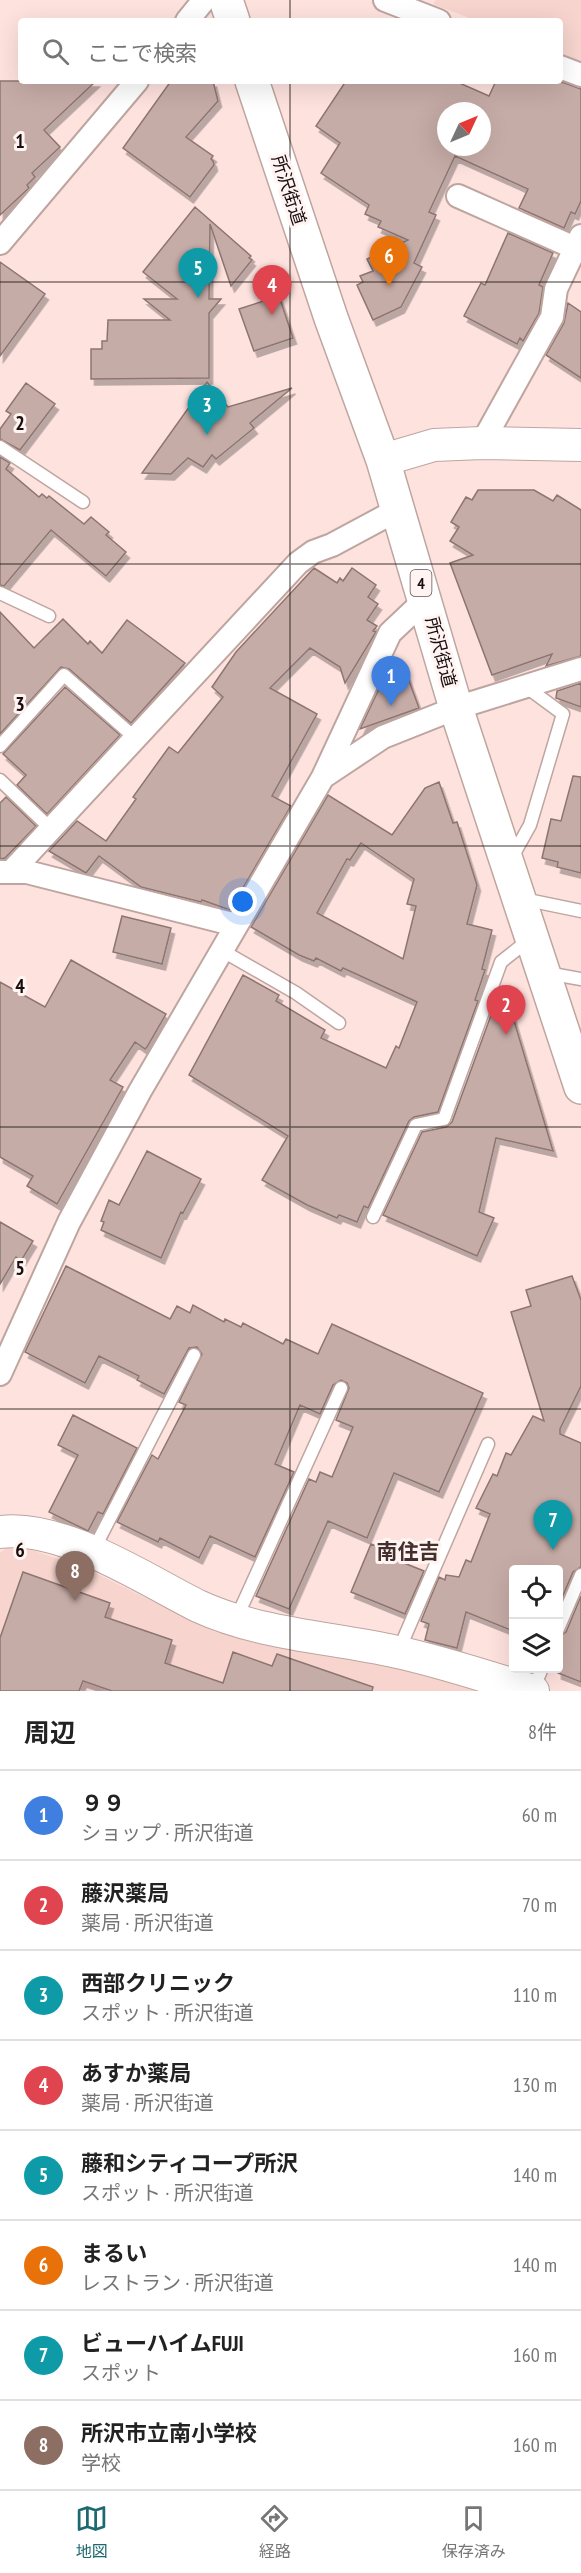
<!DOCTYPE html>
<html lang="ja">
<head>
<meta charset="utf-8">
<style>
  body { margin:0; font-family:"PT Sans Narrow","Noto Sans JP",sans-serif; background:#f2f2f2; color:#222 }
  .controls { position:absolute; right:18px; bottom:18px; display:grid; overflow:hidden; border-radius:6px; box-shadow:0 6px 24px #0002 }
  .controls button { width:54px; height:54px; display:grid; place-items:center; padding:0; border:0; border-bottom:2px solid #e0e0e0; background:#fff; color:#222; font:30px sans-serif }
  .compass { position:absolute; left:437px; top:102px; width:54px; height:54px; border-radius:50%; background:#fff; box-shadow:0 6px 24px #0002; rotate:46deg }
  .you { position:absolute; left:243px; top:902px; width:21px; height:21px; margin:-15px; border:4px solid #fff; border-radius:50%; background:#1a73e8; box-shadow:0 0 0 9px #1a73e833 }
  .badge { display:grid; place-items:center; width:39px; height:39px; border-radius:50%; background:#1d6971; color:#fff; font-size:20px; font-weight:700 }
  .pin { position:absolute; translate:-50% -50px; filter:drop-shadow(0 2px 3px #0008) }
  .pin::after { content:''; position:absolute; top:32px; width:21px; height:18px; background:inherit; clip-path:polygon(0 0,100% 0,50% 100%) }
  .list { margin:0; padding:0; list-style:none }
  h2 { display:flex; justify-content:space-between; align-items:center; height:78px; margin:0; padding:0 24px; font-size:26px }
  h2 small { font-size:20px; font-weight:400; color:#767676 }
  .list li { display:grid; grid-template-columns:39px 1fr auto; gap:18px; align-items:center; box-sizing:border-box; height:90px; padding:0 24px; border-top:2px solid #e0e0e0 }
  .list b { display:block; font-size:22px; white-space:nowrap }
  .list p { margin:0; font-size:20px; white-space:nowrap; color:#767676 }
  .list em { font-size:20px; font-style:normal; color:#767676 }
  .icon { flex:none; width:33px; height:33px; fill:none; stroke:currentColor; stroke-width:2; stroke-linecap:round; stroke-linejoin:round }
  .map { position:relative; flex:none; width:581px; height:1691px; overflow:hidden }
  .search { position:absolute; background:#fff; box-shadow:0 6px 24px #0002; left:18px; right:18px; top:18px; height:66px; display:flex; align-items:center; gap:15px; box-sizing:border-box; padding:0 21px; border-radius:6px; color:#767676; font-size:22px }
  .sheet { height:798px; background:#fff }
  nav { display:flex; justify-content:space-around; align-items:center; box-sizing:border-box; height:84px; border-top:2px solid #e0e0e0; background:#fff; font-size:16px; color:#767676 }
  nav a { display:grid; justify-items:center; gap:3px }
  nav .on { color:#1d6971 }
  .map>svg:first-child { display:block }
  .built { fill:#f7d4ce }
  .building { fill:#c6aca7; stroke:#8d7571; stroke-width:1.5; fill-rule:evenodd; filter:url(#shadow) }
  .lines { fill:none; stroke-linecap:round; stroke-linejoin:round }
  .lane-casing { stroke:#bea5a0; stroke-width:15 }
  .street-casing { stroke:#bea5a0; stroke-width:26 }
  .secondary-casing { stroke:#bea5a0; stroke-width:34 }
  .primary-casing { stroke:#bea5a0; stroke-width:36 }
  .lane { stroke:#fff; stroke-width:12 }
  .street { stroke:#fff; stroke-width:22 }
  .secondary { stroke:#fff; stroke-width:32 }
  .primary { stroke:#fff; stroke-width:33 }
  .grid { fill:none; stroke:#170e0d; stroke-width:1.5; stroke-opacity:0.55 }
  .labels { text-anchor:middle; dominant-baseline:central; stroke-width:6; stroke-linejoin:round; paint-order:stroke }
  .shield { fill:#fff4f2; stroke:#5d5352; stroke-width:1.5 }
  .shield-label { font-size:16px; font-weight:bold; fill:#170e0d }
  .street-label { font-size:18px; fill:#170e0d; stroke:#fff4f2 }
  .quarter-label { font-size:21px; font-weight:bold; fill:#432f2b; stroke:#fff4f2 }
  .grid-label { font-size:20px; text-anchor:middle; font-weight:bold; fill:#170e0d; stroke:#fff4f2; stroke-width:6; stroke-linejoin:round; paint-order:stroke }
</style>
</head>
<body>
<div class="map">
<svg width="581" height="1691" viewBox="0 0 581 1691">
  <defs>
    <filter id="shadow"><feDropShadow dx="3.5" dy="6" stdDeviation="0" flood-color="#0004"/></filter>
  </defs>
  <rect width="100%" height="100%" fill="#fee2de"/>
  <!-- built -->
  <path class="built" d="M436,0h145v61l-21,-8v-32h-83l-44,-17z
    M20,1546l67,23 128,63 208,41 62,18h-485v-138l6,-5z"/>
  <!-- building -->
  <path class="building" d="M0,81h96l-52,49 16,17 -28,26 3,4 -8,8 2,3 -29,27z
    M171,81h42l5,20 -32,36 27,19 -2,3 2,2 1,4 -24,32 -67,-49z
    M346,81h109l34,15 7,-15h63l22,8v112l-6,13 -4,-2 -7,16 -45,-20 9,-19 -73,-33 -26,56 7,3 -22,48 8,4 -21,40 -28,13 -16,-35 6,-3 -3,-6 13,-5 -6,-12 41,-19 -30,-13 3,-6 -16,-7 4,-9 -48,-32 19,-30 -24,-17zM446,111h36v36h-36z
    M195,207l56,49 -2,2 3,2 -21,26 -21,-62 -1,75h12l-12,14v65l-118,1v-30h11v-8h5l1,-21h62l-26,-21h33l-34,-27z
    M508,233l45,20 -14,32 4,2 -4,26 -16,28 -3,-3 -3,6 -53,-28 17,-33 4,2z
    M0,262l45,32 -45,62z
    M279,296l14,42 -39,13 -15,-42z
    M568,303l13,9v66l-35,-23 18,-32z
    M207,382l21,25 64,-19 -42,35 4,5 -38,31 -4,-4 -9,12 -15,-9 -17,16 -29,-1z
    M26,383l29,21 -35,46 -20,-11v-10l11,-15 -5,-3z
    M0,457l10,6 -4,6 33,28 3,-3 5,4 2,-2 35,28 7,-7 18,15 -3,3 20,17 -20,24 -55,-46 -47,56 -4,-1z
    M478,490h56l19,11 4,-6 24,15v146l-35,10 6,-12 -60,21 -42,-112 23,-8 -23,-14 9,-14 -8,-5 15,-25 6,3z
    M314,568l23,15 3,-5 3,3 9,-13 24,17 -8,12 10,7 -11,16 10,6 -4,5 3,1 -31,51 -5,-16 -30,-19 -40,40 47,26 -45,82 19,10 -61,104 -28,-10 -1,2 -60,-15 -42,-31 -13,17 -37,-22 28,-30 29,20 30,-42 -3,-2 36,-50 9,6 45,-56 -11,-10 24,-35z
    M0,612l34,36 29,-29 25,25 2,-3 12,12 25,-33 58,43 -54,60 -62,-54 -8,-2 -61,67z
    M404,667l15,41 -59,21 26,-55z
    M581,683v24l-25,-9 1,-7z
    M65,687l55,48 -73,79 -30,-29 9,-10 -23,-21z
    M573,776l8,1v96l-24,-6 1,-5 -16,-4 9,-39 10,2z
    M439,782l14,41 4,-1 20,63 -10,39 25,6 -10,39 3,1 -10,30 3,1 -40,111 -24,5 -5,4 -41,87 -4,-2 -7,16 -18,-7 -2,3 -30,-13 -45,-25 26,-44 -99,-61 54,-100 36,20 -3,6 49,29 -4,8 65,30 10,-22 3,2 18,-46 -74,-34 -2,3 -25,-13 -2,3 -15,-6 -48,-28 77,-132 64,40 33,-47zM361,843l53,36 -7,25 9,2 -13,53 -86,-46 30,-54 3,1z
    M6,797l30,29 -31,32 -5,1v-56z
    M122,916l49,12 -9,36 -49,-12z
    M71,960l95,54 -19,33 -2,2 -10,-7 -25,38 13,7 -66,117 -30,-18 6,-10 -33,-19v-175l45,25z
    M494,1007l18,7 41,137 -57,-13 -17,74 15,6 -17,38 -94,-41 39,-83 24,-5 6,-5z
    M147,1151l54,28 -18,34 -2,-1 -20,46 -60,-28 3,-8 -3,-1 8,-21 10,5z
    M0,1222l33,19 -12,20 -5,-4 -16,27z
    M66,1266l104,53 7,-13 13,7 3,-8 31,17 1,-3 16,8 2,-4 40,21 3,-5 32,15 14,-30 151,69 -44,99 -45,-19 -27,65 -39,-17 -39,88 -33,-13 53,-117 7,3 4,-10 12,5 21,-50 -17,-7 13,-32 -2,-5 -6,-3 -8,5 -13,29 -20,-9 -25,59 19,8 -39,85 -45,-21 -11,22 -39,-20 -2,4 -41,-20 35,-67 6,4 28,-54 -7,-3 23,-48 -5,-7 -8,1 -25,46 -27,-14 2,-4 -40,-20 -14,27 -60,-31z
    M572,1276l9,24v86l-21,43v5l21,9v124l-8,5 -15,35v-38h-45v62l-47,-19 -9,36 -32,-8 4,-16 -8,-3 18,-44 6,3 1,-5 13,2 7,-17 5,2 19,-48 -14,-6 17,-34 4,2 9,-23 5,2 22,-39 11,5 -33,-109 20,-6 -5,-16z
    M73,1415l64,33 -34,66 -5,-2 -10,19 -39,-19 29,-57 -20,-10z
    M371,1544l30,12 -2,5 25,10 -19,43 -54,-22z
    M23,1572l87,31 -5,14 67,23 -7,23 58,20 10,-31 39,14 5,-12 96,33 -1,4h-260l-29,-10 -4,10h-79v-53z
    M581,1596v86l-23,-9v-36l8,-5z"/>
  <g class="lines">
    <!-- lane casing -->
    <g class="lane-casing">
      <path id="lane" d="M0,447l83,55
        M0,593l49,23
        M0,746l64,-71 70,62
        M0,780l50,48
        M511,859l19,-34 33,-111 -38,-28
        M523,899l58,12
        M221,950l75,43 43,30
        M547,973l34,6
        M373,1217l43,-92 28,-6 57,-157 29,-23
        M93,1551l101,-196
        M236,1619l105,-231
        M558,1629l23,-54
        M398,1652l90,-208
        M533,1690l9,-22"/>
    </g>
    <!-- street casing -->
    <g class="street-casing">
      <path id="street" d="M385,0l54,21
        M187,21l17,-21
        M560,67l21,8
        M458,196l117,52
        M0,243l137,-162
        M482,443l70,-126 4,-28 25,-53
        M323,777l60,-40 73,-29 125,-39
        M1,872h26l209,53
        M11,872l287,-309 15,-11 19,-7 67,-36
        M0,1374l69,-152 71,-131 183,-314 67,-144 36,-34"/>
    </g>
    <!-- secondary casing -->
    <g class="secondary-casing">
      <path id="secondary" d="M383,460l51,-15 48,-2 99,2
        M0,1532c62,-8 144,47 198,74 63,29 133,31 199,46 46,10 91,25 136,39"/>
    </g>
    <!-- primary casing -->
    <g class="primary-casing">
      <path id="primary" d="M226,0l7,21
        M252,81l79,237 52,142 73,248 125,379"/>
    </g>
    <!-- lane -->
    <use href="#lane" class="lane"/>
    <!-- street -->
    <use href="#street" class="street"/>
    <!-- secondary -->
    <use href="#secondary" class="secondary"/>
    <!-- primary -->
    <use href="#primary" class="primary"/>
  </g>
  <!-- grid -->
  <path class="grid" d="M290,0v21M290,81v1610M0,282h581M0,564h581M0,846h581M0,1127h581M0,1409h581"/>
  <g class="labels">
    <!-- shield labels -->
    <rect class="shield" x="410.5" y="570" width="21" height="26" rx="4.5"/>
    <g class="shield-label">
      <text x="421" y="583">4</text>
    </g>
    <!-- street labels -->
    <g class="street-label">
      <text transform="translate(289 190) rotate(72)">所沢街道</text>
      <text transform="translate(441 652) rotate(75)">所沢街道</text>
    </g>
    <!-- quarter labels -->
    <g class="quarter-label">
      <text x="408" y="1551">南住吉</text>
    </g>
  </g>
  <g class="grid-label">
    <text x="20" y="148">1</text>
    <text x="20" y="430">2</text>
    <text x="20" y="711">3</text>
    <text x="20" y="993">4</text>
    <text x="20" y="1275">5</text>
    <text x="20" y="1557">6</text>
  </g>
</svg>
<div class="controls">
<button><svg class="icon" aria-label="locate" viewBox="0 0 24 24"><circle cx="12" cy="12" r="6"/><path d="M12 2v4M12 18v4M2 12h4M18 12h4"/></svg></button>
<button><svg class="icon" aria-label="layers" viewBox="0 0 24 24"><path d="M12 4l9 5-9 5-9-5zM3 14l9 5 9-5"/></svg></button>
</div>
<svg class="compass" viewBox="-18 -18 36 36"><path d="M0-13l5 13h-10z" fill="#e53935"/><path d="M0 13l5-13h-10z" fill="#767676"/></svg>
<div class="you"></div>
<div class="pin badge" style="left:391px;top:706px;background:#3f7fe0">1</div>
<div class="pin badge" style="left:506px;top:1035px;background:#e0444e">2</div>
<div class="pin badge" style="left:207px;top:435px;background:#0f9aa8">3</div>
<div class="pin badge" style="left:272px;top:315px;background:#e0444e">4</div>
<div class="pin badge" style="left:198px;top:298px;background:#0f9aa8">5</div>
<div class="pin badge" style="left:389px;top:286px;background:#e8710a">6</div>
<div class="pin badge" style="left:553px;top:1550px;background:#0f9aa8">7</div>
<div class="pin badge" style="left:75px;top:1601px;background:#8d6e63">8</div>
<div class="search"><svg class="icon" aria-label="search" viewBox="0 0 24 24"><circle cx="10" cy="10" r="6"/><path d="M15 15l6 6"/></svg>ここで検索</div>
</div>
<section class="sheet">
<h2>周辺<small>8件</small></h2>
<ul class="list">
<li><span class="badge" style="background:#3f7fe0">1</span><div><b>９９</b><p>ショップ · 所沢街道</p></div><em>60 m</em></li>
<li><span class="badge" style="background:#e0444e">2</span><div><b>藤沢薬局</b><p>薬局 · 所沢街道</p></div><em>70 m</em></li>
<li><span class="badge" style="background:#0f9aa8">3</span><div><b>西部クリニック</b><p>スポット · 所沢街道</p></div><em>110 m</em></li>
<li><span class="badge" style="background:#e0444e">4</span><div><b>あすか薬局</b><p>薬局 · 所沢街道</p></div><em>130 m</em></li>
<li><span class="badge" style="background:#0f9aa8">5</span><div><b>藤和シティコープ所沢</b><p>スポット · 所沢街道</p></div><em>140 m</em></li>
<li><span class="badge" style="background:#e8710a">6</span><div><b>まるい</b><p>レストラン · 所沢街道</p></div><em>140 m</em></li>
<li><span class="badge" style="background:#0f9aa8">7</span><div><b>ビューハイムFUJI</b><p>スポット</p></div><em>160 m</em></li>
<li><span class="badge" style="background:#8d6e63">8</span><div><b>所沢市立南小学校</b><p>学校</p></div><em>160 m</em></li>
</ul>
</section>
<nav>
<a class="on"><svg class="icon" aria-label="map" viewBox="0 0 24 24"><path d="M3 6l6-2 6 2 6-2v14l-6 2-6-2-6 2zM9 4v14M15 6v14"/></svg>地図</a>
<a><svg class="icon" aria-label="directions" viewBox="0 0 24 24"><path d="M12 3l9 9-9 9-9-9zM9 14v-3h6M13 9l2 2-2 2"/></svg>経路</a>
<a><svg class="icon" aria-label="saved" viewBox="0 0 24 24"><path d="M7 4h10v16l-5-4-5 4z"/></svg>保存済み</a>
</nav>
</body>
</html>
